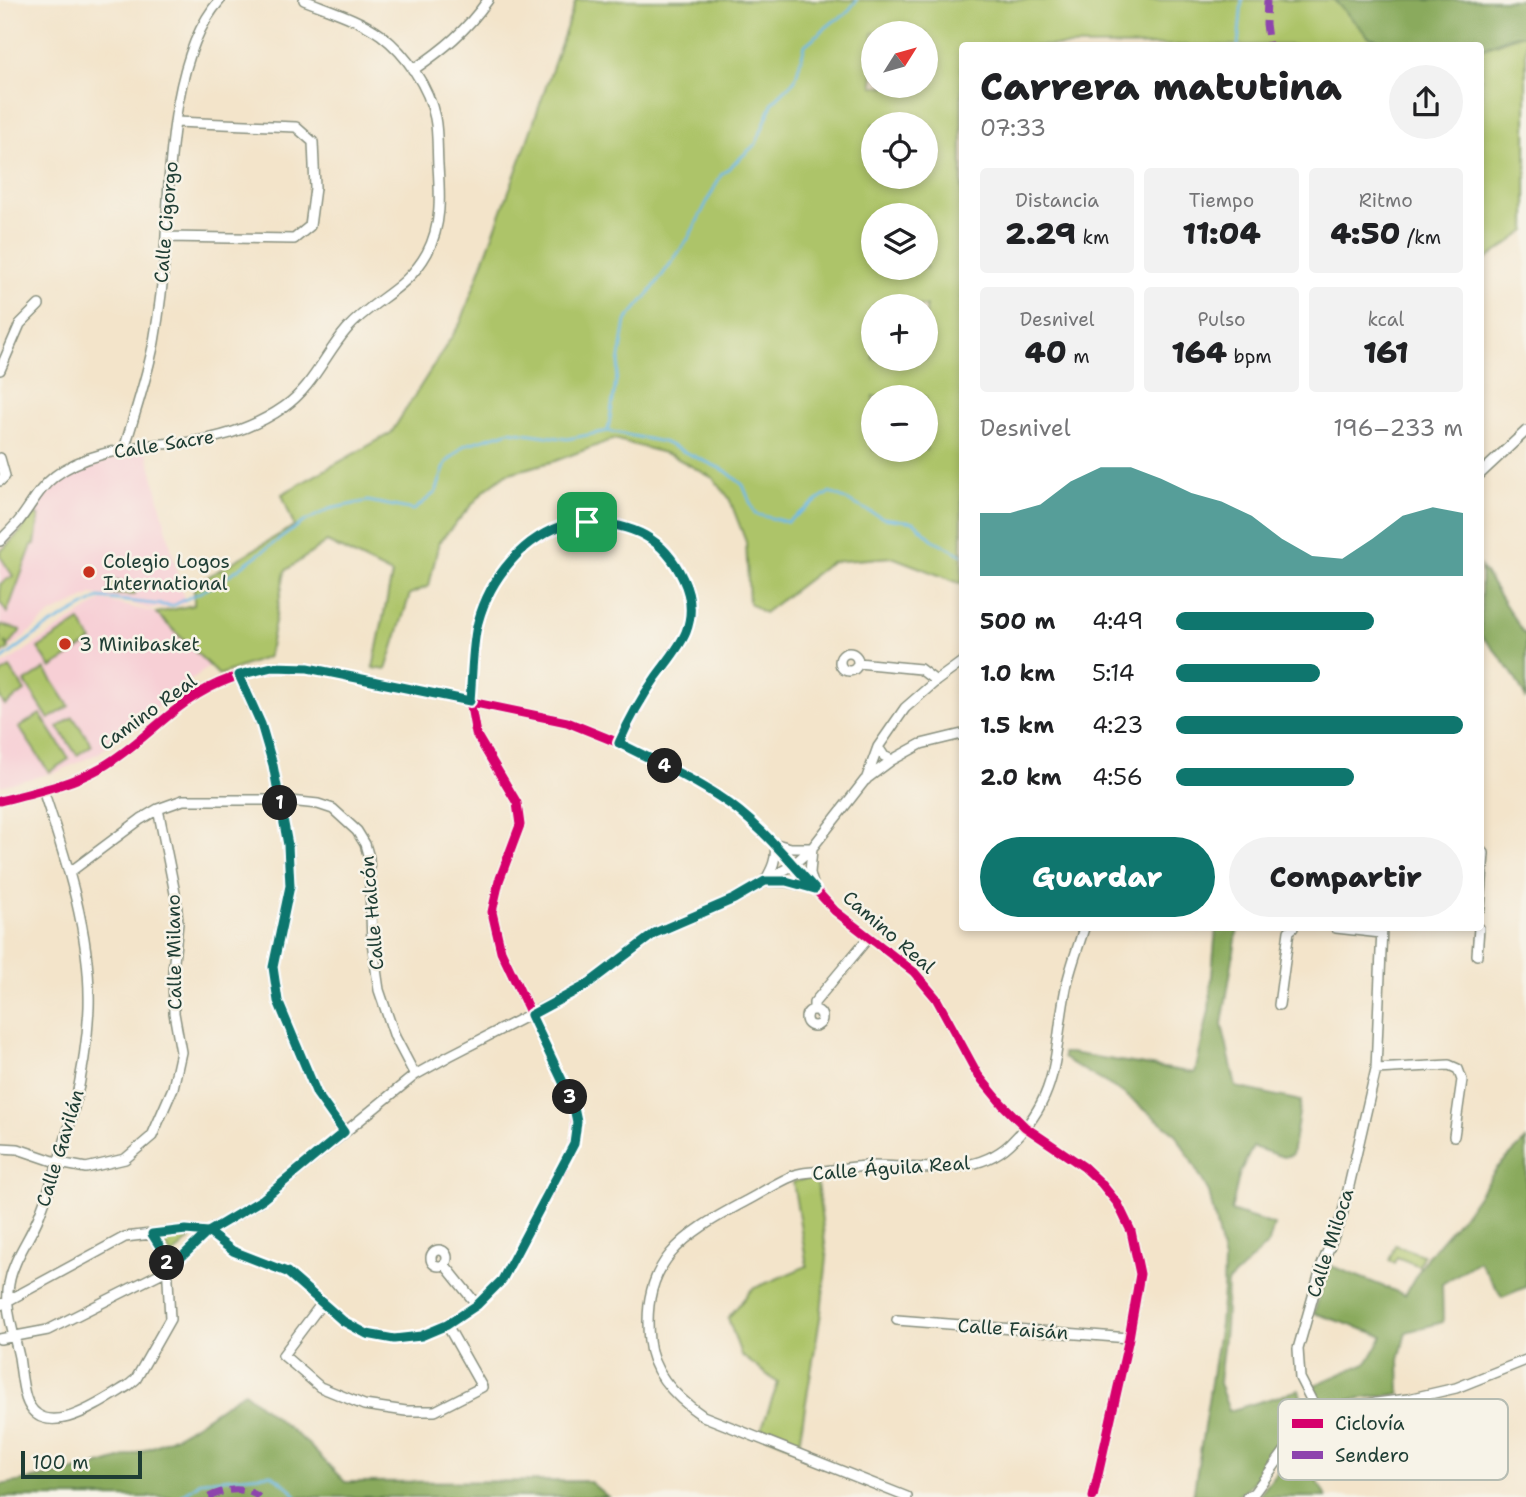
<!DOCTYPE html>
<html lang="es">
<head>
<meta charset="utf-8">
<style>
	body { margin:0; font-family:"Shantell Sans",sans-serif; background:#f2f2f2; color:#202124; height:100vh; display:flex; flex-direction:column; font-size:26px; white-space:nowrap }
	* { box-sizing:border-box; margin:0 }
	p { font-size:23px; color:#757577 }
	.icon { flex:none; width:38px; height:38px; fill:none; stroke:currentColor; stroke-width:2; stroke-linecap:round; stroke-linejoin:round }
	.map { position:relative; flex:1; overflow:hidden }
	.panel { position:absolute; left:959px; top:42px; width:525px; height:889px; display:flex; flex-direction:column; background:#fff; border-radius:7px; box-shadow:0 4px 10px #0003 }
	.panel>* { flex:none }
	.needle { width:46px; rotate:53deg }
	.tools { position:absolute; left:861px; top:21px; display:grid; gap:14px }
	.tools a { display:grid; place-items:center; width:77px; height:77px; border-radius:50%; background:#fff; box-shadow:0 4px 10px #0003; font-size:35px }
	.scale { position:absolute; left:21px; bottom:18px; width:121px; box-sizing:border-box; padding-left:7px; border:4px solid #1f3d34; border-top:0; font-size:19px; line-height:24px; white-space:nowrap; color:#1f3d34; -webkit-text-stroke:5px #f7f3e8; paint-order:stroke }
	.pin { position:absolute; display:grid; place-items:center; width:60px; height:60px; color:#fff; margin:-30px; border-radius:14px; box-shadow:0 4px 10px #0006 }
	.km { position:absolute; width:35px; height:35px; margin:-18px; border-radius:50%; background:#222; color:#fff; font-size:19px; line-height:35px; text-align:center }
	.round { display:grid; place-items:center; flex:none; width:74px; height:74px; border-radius:37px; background:#f2f2f2 }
	.headline { display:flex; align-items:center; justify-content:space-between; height:119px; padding:0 21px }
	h1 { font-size:38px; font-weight:800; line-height:52px }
	.figures { display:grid; grid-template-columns:repeat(3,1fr); gap:10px; height:119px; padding:7px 21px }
	.figures div { display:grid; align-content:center; border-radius:7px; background:#f2f2f2; text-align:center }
	.figures b { font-size:30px; font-weight:800 }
	.figures small { font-size:19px; font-weight:400 }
	.figures p { font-size:19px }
	.chart { height:196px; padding:14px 21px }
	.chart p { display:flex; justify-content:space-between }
	.chart svg { width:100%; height:126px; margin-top:7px; fill:#0f766e; opacity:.7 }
	.button { display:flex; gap:14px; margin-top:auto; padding:14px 21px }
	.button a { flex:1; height:80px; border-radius:42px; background:#0f766e; color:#fff; font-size:28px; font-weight:800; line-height:80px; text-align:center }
	.button a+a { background:#f2f2f2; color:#202124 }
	ul { padding:0 21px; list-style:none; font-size:23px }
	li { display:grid; grid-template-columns:112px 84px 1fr; align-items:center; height:52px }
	li i { height:18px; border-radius:9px; background:#0f766e }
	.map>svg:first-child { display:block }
</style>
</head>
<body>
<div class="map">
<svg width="1526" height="1497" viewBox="0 0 1526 1497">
	<rect width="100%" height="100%" fill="#f7f3e8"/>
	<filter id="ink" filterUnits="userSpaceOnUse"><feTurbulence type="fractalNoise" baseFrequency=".0143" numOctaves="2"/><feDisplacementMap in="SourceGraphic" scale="14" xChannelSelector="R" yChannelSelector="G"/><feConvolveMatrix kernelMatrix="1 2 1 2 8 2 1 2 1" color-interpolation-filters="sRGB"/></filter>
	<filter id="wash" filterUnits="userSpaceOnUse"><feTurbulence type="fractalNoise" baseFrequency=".00686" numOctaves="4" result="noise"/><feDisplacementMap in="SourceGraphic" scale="28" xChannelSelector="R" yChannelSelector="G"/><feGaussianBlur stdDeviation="1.57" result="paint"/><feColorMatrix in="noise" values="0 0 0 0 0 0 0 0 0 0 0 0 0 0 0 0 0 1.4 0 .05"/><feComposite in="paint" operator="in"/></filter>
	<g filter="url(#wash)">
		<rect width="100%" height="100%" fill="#f3e4ca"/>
		<path fill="#f7cfd5" d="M147,451L185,603L168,608L147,609L119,599L92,595L51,614L0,657V550L20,528L39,498L63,479L97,463Z
			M102,600L157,613L209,666L99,753L57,772L0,786V667Z"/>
		<path fill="#adc469" stroke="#66804e" stroke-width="2" fill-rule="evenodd" d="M576,0H1334L1369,36L1400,45L962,46V584L892,557L831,562L764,613L749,603L746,542L729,498L713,478L671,455L614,439L555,461L506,474L485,490L439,542L429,586L410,594L386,670L373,668L392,574L327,542L285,571L268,657L219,675L156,613L194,605V585L294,526L282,494L391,433L461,322L524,150ZM873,33H926V86H873ZM873,124H926V177H873ZM873,215H926V268H873ZM873,306H926V359H873ZM873,397H926V450H873Z
			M1523,34L1526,35V231L1481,263V49Z
			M32,511L39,517L35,544L32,545L7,613L0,602V584L13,576L0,556V552L22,530Z
			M110,581L136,583L135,595L109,594Z
			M80,621L92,641L51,668L38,648Z
			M2,625L21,630L9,645L5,642L9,648L0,655V640L2,638L0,639V626Z
			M10,668L25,691L5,705L0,698V674Z
			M45,669L69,706L49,719L25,682Z
			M40,714L69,759L49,772L19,727Z
			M73,717L92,745L77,755L58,727Z
			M816,1176L827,1258L821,1313L798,1449L760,1433L778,1383L741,1355L728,1318L752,1289L807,1266L793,1182Z
			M185,1236L190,1239L173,1255H171L163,1240L165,1238Z
			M1395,1245L1423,1255L1419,1266L1397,1257L1394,1263L1389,1261Z"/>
		<path fill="#8aaa5d" stroke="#547448" stroke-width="2" d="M1334,0H1526V35C1511,33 1494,44 1481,49L1480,46L1400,45L1369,37Z
			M1481,567L1524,634L1526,633V700C1516,676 1499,653 1481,636Z
			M1216,928H1238L1222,1024L1236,1087L1301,1101L1292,1155L1283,1157L1253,1147L1240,1172L1231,1211L1274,1225L1269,1243L1227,1283L1225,1328L1219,1383L1229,1411L1299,1390L1306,1414L1280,1443L1259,1476L1244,1491L1236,1497L1200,1495L1193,1497L1220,1324L1223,1290L1224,1261L1209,1192L1176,1134L1123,1093L1063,1058V1053H1070L1195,1073L1209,1010Z
			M1526,1140V1287L1502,1297L1479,1261L1442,1284L1443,1322L1406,1332L1399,1360L1400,1394L1354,1399L1321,1407L1310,1387L1368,1362L1383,1336L1314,1313L1329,1265L1405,1295L1427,1257L1470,1207L1497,1168Z
			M244,1392L308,1444L345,1482L589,1481L608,1497H240L234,1494L227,1497H0V1485C61,1474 121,1465 176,1436C199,1424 221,1406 244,1392Z
			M1298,1445L1326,1497H1258Z"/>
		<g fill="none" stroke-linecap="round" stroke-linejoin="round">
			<path stroke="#6fbbe8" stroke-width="2.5" d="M1238,46L1242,0
				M608,430L626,321L651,291L688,239L721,175L756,144L773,102L795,80L805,45L834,21L845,15L857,0
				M0,661L43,629L99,598L172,606L217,584L302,523L329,509L368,501L414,510L436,492L446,463L465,445L510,431L567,439L608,431L663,442L726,471L743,485L755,514L787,522L830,492L883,518L914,522L932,539L962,555
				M180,1497L202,1481L271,1474L291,1489L296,1497"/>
		</g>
	</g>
	<g filter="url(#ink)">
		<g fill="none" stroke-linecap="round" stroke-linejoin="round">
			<defs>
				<path id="minor" d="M413,70C444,49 466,31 488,0
					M166,237L294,239L310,226L315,188L313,142L296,127L176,122
					M0,370L20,324L39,305
					M124,450C134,415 147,378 154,342C160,308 164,271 166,236C170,166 172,54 220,0
					M0,458L5,476L0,481
					M1480,474L1526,431
					M0,541C6,534 13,528 18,522C31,506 38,489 55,476C83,454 124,449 160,444C170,443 181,444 191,442C224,437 257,426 284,407C313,387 325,354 347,329C373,299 406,291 427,253C442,225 440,196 438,165C437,150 438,133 435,118C429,87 406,54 381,35C359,19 329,10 304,0
					M840 662a9 9 0 1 1 18 0a9 9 0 1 1-18 0Z
					M858,663L920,669L936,681
					M239,675L261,724L273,765L288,845L290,886L273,967L278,1001L317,1094L344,1132
					M878,747L905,708L936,681L962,662
					M866,780L878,747L884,756L892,760
					M43,790C66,859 91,933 89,1007C86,1080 65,1148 39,1216C30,1239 13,1259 9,1284C4,1308 14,1333 19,1357C21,1370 22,1385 26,1398C42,1446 104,1400 129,1385L136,1379L170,1319L167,1260L152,1234
					M0,801C35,792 70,785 102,767C130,751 152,728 178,708C216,678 261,665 308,668L567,722L619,743L688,778L737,809L774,844L835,911L914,972L936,998L978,1075L1002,1104L1025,1127L1084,1167L1101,1183L1118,1204L1131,1231L1140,1274L1129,1338L1093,1497
					M776,844L791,848H812
					M775,845C777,859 772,869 765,881L786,882L813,888
					M812,848L810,873L813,884
					M1480,853H1484L1480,908
					M70,872L141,819L158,809L183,800H280L318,804L333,809L357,831L365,844L369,858L372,942L379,990L395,1037L415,1075
					M1336,928L1381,933
					M1477,955L1479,928
					M1279,1005L1289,931L1293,928
					M814,1010V1003L869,937
					M806 1018a8 8 0 1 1 16 0a8 8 0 1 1-16 0Z
					M1376,1069L1449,1065L1458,1069L1462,1080L1454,1136
					M0,1148L18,1149L59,1163L86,1168L125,1159L152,1136L173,1088L181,1052L174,1013L173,971L178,923L176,898L158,809
					M208,1232L233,1251L287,1272L343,1321L367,1334L394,1339L421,1336L447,1325L477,1305L502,1280L565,1163C575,1142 577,1126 573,1103L501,951L492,912L499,881L520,825L517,803L476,734L470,701L476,632L483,606L492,587L514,557L530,543L563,525L587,522L614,523L638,532L664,548L677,565L688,590L691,614L686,633L649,687L619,743
					M431 1258a8 8 0 1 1 16 0a8 8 0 1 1-16 0Z
					M444,1264L477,1305
					M322,1303L283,1355L320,1387L364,1405L406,1411H435L482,1387L447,1325
					M0,1305L125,1237L186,1230L208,1232
					M897,1320L1129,1338
					M0,1339L48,1330L169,1269L208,1232L263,1199L415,1075L449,1056L585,986L655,933L734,899L793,865L812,848L865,780L892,760L921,744L962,734
					M1319,1415L1300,1378L1298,1349L1322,1265L1342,1216L1376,1069L1382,928
					M907,1497L703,1416C678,1399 652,1374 649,1341C641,1261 682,1235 746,1201C762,1193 780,1180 798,1174C806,1172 816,1172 824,1171C838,1169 852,1167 866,1166C913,1165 973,1179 1010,1144C1062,1095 1053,1052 1066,988C1070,968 1078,948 1084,928
					M1247,1497L1254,1493L1290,1444L1319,1415L1351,1406L1408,1399L1456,1388L1526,1360"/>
			</defs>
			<use href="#minor" stroke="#89907f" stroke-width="12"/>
			<use href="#minor" stroke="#fff" stroke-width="9"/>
			<path stroke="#8e44ad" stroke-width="7" stroke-dasharray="14 7" stroke-linecap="butt" d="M1267,0L1266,24L1269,46
				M209,1497C224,1489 244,1486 259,1497"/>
			<defs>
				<path id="cycleway" d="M0,801C35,792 70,785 102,767C130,751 152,728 178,708C216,678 261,665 308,668L567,722L619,743L688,778L737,809L774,844L835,911L914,972L936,998L978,1075L1002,1104L1025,1127L1084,1167L1101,1183L1118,1204L1131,1231L1140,1274L1129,1338L1093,1497
					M208,1232L233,1251L287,1272L343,1321L367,1334L394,1339L421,1336L447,1325L477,1305L502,1280L565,1163C575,1142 577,1126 573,1103L501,951L492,912L499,881L520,825L517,803L476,734L470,701L476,632L483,606L492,587L514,557L530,543L563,525L587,522L614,523L638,532L664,548L677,565L688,590L691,614L686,633L649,687L619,743"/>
			</defs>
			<use href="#cycleway" stroke="#f7f3e8" stroke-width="13"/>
			<use href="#cycleway" stroke="#d6006c" stroke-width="9"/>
		</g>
	</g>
	<g fill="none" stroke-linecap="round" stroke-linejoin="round" filter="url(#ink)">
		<defs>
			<path id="route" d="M587,522C579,523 569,523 561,526C517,542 485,586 476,631C472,654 472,678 470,701L308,668L272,667L239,675L261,724L273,765L288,845L290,886L273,967L278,1001L317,1094L344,1132L263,1199L208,1232L186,1230L152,1234L164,1253L169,1269L208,1232L233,1251L287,1272L343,1321L367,1334L394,1339L421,1336L447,1325L477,1305L502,1280L574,1144L577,1122L573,1103L531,1015L585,986L655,933L734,899L765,881H786L815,889C785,856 756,820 718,796C687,775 652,760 619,743C629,720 642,697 656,677C666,663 680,647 686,632C693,614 691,596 683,579C664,537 632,524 587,522"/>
		</defs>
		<use href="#route" stroke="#fff" stroke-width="14"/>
		<use href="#route" stroke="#0f766e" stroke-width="9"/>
	</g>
	<g fill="#c8321e" stroke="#f7f3e8" stroke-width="2.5">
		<circle cx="89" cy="572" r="7"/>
		<circle cx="65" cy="644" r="7"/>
	</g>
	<g text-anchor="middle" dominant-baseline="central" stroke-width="5" stroke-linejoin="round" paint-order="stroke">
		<g font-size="19" fill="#1f3d34" stroke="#f7f3e8">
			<text transform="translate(166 222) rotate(-85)">Calle Cigorgo</text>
			<text transform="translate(164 444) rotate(-9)">Calle Sacre</text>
			<text transform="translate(148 712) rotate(-36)">Camino Real</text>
			<text transform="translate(372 913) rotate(-95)">Calle Halcón</text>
			<text transform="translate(889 932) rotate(41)">Camino Real</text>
			<text transform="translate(174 952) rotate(-91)">Calle Milano</text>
			<text transform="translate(60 1148) rotate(-73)">Calle Gavilán</text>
			<text transform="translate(891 1168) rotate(-4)">Calle Águila Real</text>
			<text transform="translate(1330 1243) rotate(-72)">Calle Miloca</text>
			<text transform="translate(1013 1329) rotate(4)">Calle Faisán</text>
		</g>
		<g font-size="19" fill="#1f3d34" stroke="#f7f3e8" text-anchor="start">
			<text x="103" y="561">Colegio Logos<tspan x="103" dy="22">International</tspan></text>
			<text x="79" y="644">3 Minibasket</text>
		</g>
	</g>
	<rect x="1278" y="1399" width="230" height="81" rx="10" fill="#f7f3e8" stroke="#b6bcb2" stroke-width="2"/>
	<rect x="1292" y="1419" width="31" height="9" fill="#d6006c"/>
	<rect x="1292" y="1451" width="31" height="8" fill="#8e44ad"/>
	<g font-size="19" fill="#1f3d34">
		<text x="1335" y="1430">Ciclovía</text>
		<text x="1335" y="1462">Sendero</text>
	</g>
</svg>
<div class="tools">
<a><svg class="needle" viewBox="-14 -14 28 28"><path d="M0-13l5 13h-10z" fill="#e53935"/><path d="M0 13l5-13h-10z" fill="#757577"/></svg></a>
<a><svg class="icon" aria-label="locate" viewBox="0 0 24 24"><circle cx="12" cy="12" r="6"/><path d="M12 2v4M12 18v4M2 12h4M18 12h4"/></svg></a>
<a><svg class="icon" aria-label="layers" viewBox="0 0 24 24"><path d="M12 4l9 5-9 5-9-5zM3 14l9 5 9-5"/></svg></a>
<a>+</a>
<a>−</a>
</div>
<div class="scale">100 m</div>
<div class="pin" style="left:587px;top:522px;background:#1e9e55"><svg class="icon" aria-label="arrive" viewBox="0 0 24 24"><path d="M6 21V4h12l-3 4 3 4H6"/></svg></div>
<b class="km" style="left:280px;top:803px">1</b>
<b class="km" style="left:167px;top:1263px">2</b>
<b class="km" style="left:570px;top:1097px">3</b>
<b class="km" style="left:665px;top:766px">4</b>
<section class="panel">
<div class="headline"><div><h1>Carrera matutina</h1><p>07:33</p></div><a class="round"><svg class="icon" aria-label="share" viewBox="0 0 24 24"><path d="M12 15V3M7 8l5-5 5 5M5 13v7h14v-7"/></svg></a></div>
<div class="figures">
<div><p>Distancia</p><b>2.29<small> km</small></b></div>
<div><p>Tiempo</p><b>11:04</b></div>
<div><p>Ritmo</p><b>4:50<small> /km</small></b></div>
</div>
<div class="figures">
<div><p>Desnivel</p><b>40<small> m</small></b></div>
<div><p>Pulso</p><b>164<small> bpm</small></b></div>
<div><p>kcal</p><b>161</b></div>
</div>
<div class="chart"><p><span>Desnivel</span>196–233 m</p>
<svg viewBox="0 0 160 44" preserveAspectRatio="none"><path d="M0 44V22L10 22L20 19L30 11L40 6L50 6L60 10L70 15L80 18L90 23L100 31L110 37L120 38L130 31L140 23L150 20L160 22V44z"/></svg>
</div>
<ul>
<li><b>500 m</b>4:49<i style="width:69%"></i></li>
<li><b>1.0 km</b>5:14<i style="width:50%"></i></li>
<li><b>1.5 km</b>4:23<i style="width:100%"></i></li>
<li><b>2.0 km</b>4:56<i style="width:62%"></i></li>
</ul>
<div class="button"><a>Guardar</a><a>Compartir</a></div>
</section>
</div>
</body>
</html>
